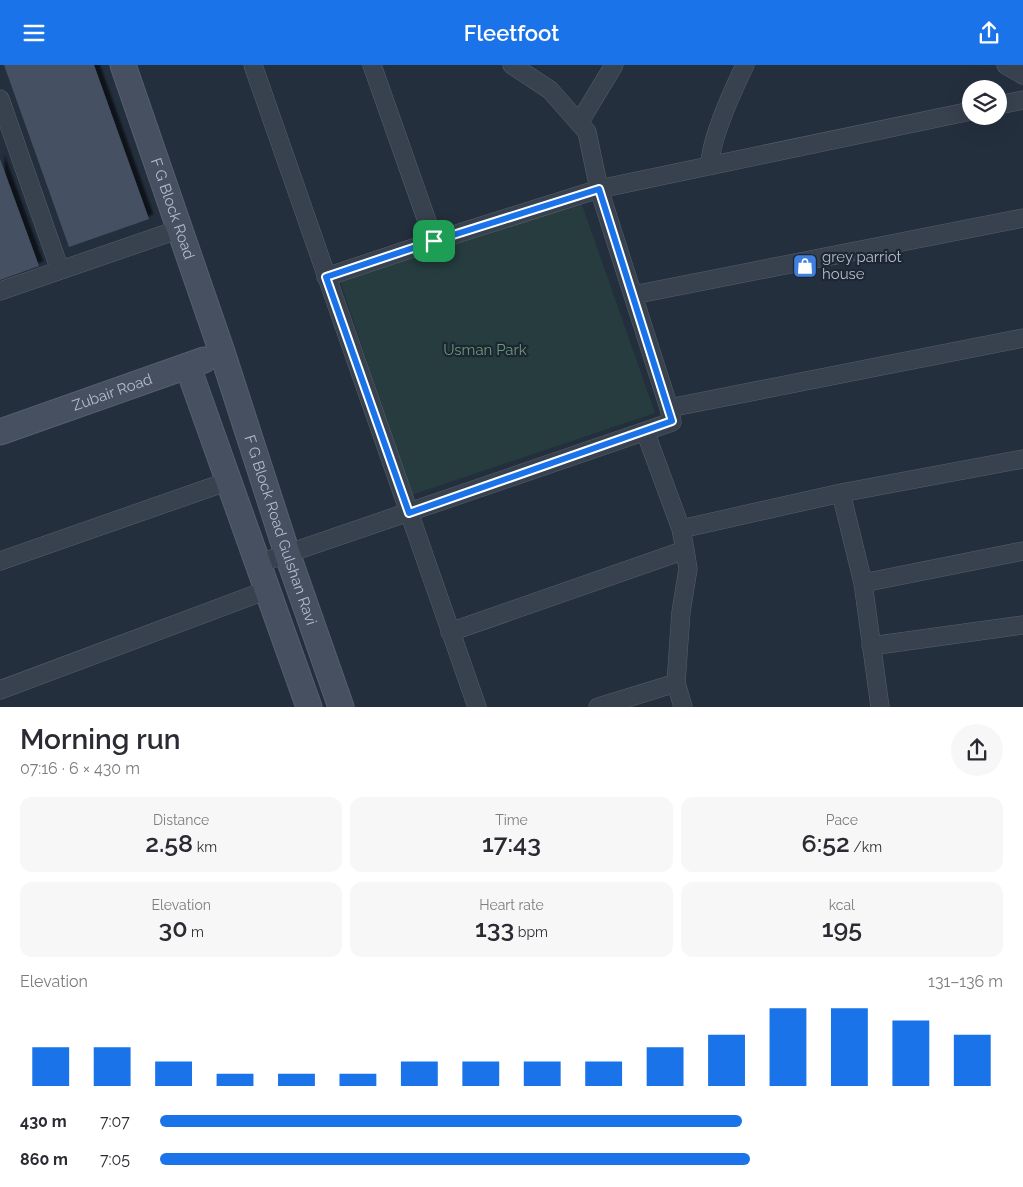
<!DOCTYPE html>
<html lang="en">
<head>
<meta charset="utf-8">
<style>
	body { margin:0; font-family:Raleway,sans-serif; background:#f7f7f7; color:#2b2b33; height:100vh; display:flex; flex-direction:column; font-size:19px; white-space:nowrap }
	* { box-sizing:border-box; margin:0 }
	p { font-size:16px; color:#7c7c81 }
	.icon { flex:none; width:28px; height:28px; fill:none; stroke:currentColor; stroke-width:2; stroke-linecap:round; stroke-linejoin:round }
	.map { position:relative; height:642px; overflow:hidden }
	.side { display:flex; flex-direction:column; background:#fff; flex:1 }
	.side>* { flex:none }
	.buttons { position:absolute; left:962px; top:15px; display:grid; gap:10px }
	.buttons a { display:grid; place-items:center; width:45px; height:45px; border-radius:50%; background:#fff; box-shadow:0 5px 20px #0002; font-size:25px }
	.pin { position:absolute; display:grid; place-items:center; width:42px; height:42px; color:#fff; margin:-21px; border-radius:10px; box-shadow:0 2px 8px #0006 }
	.round { display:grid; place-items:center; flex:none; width:52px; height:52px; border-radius:26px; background:#f7f7f7 }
	.summary { display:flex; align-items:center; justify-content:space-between; height:85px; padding:0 20px }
	h1 { font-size:28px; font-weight:600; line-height:38px }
	.metrics { display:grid; grid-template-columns:repeat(3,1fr); gap:8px; height:85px; padding:5px 20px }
	.metrics div { display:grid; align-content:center; border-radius:12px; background:#f7f7f7; text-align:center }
	.metrics b { font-size:25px; font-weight:600 }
	.metrics small { font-size:14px; font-weight:400 }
	.metrics p { font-size:14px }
	.chart { height:140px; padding:10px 20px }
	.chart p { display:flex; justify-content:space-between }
	.chart svg { width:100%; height:90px; margin-top:5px; stroke:#1a73e8; stroke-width:6 }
	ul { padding:0 20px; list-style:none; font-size:16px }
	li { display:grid; grid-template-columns:80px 60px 1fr; align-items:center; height:38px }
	li i { height:12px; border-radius:6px; background:#1a73e8 }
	header { display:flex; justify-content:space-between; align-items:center; height:65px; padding:0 20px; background:#1a73e8; color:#fff; font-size:22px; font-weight:600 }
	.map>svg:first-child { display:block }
</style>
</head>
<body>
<header><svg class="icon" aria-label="menu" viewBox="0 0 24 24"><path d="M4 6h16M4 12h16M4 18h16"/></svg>Fleetfoot<svg class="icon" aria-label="share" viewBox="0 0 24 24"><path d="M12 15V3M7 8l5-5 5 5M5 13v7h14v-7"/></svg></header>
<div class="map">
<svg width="1023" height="642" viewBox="0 0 1023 642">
	<defs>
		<filter id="shadow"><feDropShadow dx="4.5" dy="-4.5" stdDeviation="1" flood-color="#0009"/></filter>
	</defs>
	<rect width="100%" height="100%" fill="#242f3e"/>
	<path fill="#263c3f" d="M581,137L655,348L411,430L339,212Z"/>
	<path fill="#455162" filter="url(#shadow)" d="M4,0H94L149,154L69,182Z
		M0,94L39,201L0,215Z"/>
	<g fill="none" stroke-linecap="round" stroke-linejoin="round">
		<defs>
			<path id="street" d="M253,0L477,642
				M372,0L434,176
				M1006,0L1023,10
				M0,34L60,205
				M999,40L1023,35
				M579,58L614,0
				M710,100C710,74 733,25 745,0
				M326,212L434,176L599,124L971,46
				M0,226L180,164
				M633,230L1023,153
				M669,343L1023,273
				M645,366L681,464L685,485L688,504L681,547L676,618L683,642
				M841,428L863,518L880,642
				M681,464L841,428L1023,394
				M0,496L229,416
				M257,499L672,357L669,343L599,124L587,67L550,25L512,0
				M863,518L1023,486
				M450,567L685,485
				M871,581L1023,560
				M0,625L267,525
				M598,642L676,618"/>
			<g id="secondary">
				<path id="s1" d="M123,0L222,287L287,488L341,642"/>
				<path d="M188,302L309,642"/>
				<path id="s2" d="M0,367L204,295"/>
			</g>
		</defs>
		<use href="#street" stroke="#565f6c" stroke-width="19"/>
		<use href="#secondary" stroke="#565f6c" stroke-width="27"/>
		<use href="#street" stroke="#38414e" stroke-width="18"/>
		<use href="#secondary" stroke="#465061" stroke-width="25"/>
	</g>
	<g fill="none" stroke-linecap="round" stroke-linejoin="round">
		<defs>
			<path id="route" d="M599,124L672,356L409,448L326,212L434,176Z"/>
		</defs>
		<use href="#route" stroke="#fff" stroke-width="10"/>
		<use href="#route" stroke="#1a73e8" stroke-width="6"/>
	</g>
	<defs>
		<symbol id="shop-square" viewBox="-11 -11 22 22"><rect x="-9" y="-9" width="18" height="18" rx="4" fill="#3f7fe0" stroke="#1d2633"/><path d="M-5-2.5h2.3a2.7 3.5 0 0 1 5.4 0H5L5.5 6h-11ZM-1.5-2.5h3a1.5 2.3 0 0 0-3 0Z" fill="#fff"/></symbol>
	</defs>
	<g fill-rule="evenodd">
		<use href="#shop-square" x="791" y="187" width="28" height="28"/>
	</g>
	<g text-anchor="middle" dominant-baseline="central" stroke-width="4.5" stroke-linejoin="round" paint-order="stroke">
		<g font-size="15" fill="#b4bcc9" stroke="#1d2633">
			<text stroke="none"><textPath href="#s1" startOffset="152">F G Block Road</textPath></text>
			<text stroke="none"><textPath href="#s2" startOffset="119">Zubair Road</textPath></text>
			<text stroke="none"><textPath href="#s1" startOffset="491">F G Block Road Gulshan Ravi</textPath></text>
		</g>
		<g font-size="15" fill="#b4bcc9" stroke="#1d2633" text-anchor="start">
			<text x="822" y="192">grey parriot<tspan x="822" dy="17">house</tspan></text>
		</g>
		<g font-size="15" fill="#6b9a76" stroke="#1d2633">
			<text x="485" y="285">Usman Park</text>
		</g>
	</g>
</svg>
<div class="buttons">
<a><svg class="icon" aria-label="layers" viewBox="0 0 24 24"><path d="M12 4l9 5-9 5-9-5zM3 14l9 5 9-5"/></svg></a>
</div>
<div class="pin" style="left:434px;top:176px;background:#1e9e55"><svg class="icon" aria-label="arrive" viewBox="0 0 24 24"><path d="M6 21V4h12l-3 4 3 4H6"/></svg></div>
</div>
<section class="side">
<div class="summary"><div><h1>Morning run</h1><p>07:16 · 6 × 430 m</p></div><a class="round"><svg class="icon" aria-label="share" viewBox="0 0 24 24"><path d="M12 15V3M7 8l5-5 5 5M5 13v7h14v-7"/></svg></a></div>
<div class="metrics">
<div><p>Distance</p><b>2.58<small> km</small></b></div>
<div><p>Time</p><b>17:43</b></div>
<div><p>Pace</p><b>6:52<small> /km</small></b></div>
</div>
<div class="metrics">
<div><p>Elevation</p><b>30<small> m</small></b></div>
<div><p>Heart rate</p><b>133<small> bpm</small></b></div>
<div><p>kcal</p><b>195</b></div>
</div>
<div class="chart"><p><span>Elevation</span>131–136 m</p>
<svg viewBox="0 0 160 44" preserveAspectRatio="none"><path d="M5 44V25M15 44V25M25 44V32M35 44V38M45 44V38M55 44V38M65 44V32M75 44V32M85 44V32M95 44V32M105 44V25M115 44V19M125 44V6M135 44V6M145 44V12M155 44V19"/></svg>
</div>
<ul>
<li><b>430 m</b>7:07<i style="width:69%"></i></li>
<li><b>860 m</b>7:05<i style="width:70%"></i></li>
</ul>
</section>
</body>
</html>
